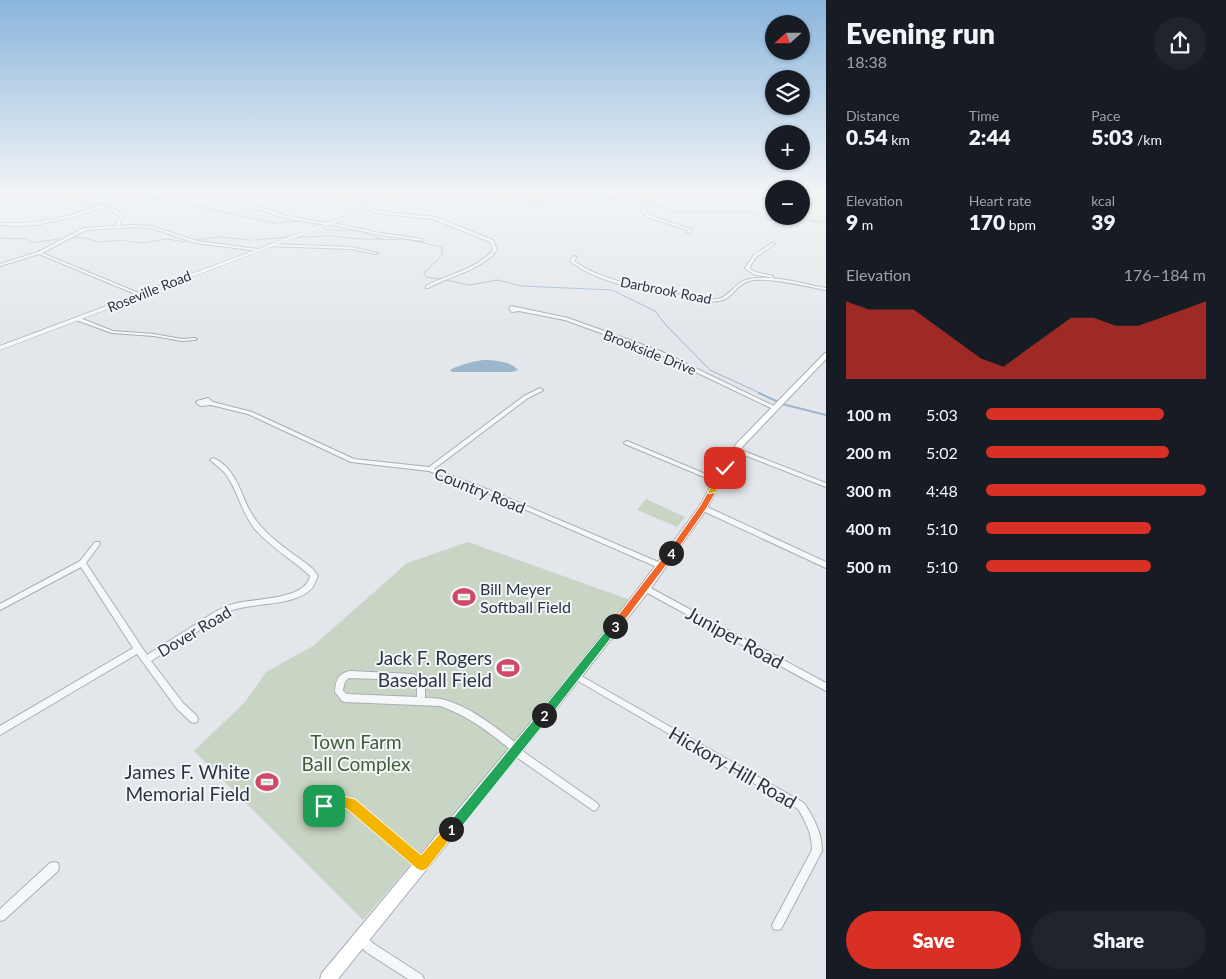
<!DOCTYPE html>
<html lang="en">
<head>
<meta charset="utf-8">
<style>
	body { margin:0; font-family:Lato,sans-serif; background:#20242c; color:#f1f3f6; height:100vh; display:flex; flex-direction:column; font-size:19px; white-space:nowrap }
	* { box-sizing:border-box; margin:0 }
	p { font-size:16px; color:#9ea1a6 }
	.icon { flex:none; width:28px; height:28px; fill:none; stroke:currentColor; stroke-width:2; stroke-linecap:round; stroke-linejoin:round }
	.map { position:relative; flex:1; overflow:hidden }
	.side { display:flex; flex-direction:column; background:#171b24; width:400px }
	.side>* { flex:none }
	.needle { width:32px; rotate:249deg }
	.fabs { position:absolute; left:765px; top:15px; display:grid; gap:10px }
	.fabs a { display:grid; place-items:center; width:45px; height:45px; border-radius:50%; background:#171b24; box-shadow:0 1px 4px #0004; font-size:25px }
	.pin { position:absolute; display:grid; place-items:center; width:42px; height:42px; color:#fff; margin:-21px; border-radius:10px; box-shadow:0 2px 8px #0006 }
	.km { position:absolute; width:25px; height:25px; margin:-12px; border-radius:50%; background:#222; color:#fff; font-size:14px; line-height:25px; text-align:center }
	.round { display:grid; place-items:center; flex:none; width:52px; height:52px; border-radius:26px; background:#20242c }
	.overview { display:flex; align-items:center; justify-content:space-between; height:85px; padding:0 20px }
	h1 { font-size:28px; font-weight:800; line-height:38px }
	.stats { display:grid; grid-template-columns:repeat(3,1fr); gap:8px; height:85px; padding:5px 20px }
	.stats div { display:grid; align-content:center }
	.stats b { font-size:21px; font-weight:800 }
	.stats small { font-size:14px; font-weight:400 }
	.stats p { font-size:14px }
	.chart { height:140px; padding:10px 20px }
	.chart p { display:flex; justify-content:space-between }
	.chart svg { width:100%; height:90px; margin-top:5px; fill:#d93025; opacity:.7 }
	.primary-button { display:flex; gap:10px; margin-top:auto; padding:10px 20px }
	.primary-button a { flex:1; height:58px; border-radius:30px; background:#d93025; color:#fff; font-size:20px; font-weight:800; line-height:58px; text-align:center }
	.primary-button a+a { background:#20242c; color:#f1f3f6 }
	ul { padding:0 20px; list-style:none; font-size:16px }
	li { display:grid; grid-template-columns:80px 60px 1fr; align-items:center; height:38px }
	li i { height:12px; border-radius:6px; background:#d93025 }
	main { display:flex; flex:1; min-height:0 }
	.map>svg:first-child { display:block }
</style>
</head>
<body>
<main>
<div class="map">
<svg width="826" height="979" viewBox="0 0 826 979">
	<rect width="100%" height="100%" fill="#e3e7eb"/>
	<path fill="#c9d5c4" d="M646,499L685,517L677,527L637,510Z
		M468,542L630,600L566,683L363,920L194,751L245,702L266,672L313,646L407,563Z"/>
	<path fill="#9eb6cb" d="M485,360C496,360 512,362 518,370L512,372H452L450,370C456,366 477,360 485,360Z"/>
	<g fill="none" stroke-linecap="round" stroke-linejoin="round">
		<path stroke="#9eb6cb" stroke-width="1" d="M84,193L108,198L129,193L139,197L183,203L274,223L302,221L318,225
			M593,193L611,199L643,203
			M579,194L581,193
			M565,202L604,199
			M648,204L679,212H748L765,219L793,224L805,220L826,222
			M323,227L327,230L360,231L384,240L405,239L442,247V255L424,273L426,277L441,279
			M295,237C308,238 322,235 334,236C350,238 365,240 381,239
			M0,238L29,239L31,243L58,239
			M68,238H85L100,242L121,240L141,243L167,239L186,242
			M194,240L220,237L250,240
			M255,240L288,237
			M446,280L469,285L498,280L521,286L612,290L655,311L665,324L710,370L762,394"/>
		<path stroke="#9eb6cb" stroke-width="2" d="M759,393L778,402
			M782,404L826,415"/>
		<defs>
			<path id="minor" d="M45,193H49L100,206L139,193H143L104,207L117,210L123,216L119,226L135,225L151,226L197,241L258,249L260,250L258,251L196,243L151,228L135,227L86,230L42,253L141,294L142,295L140,296L39,254L0,266V264L38,252L84,228L115,226L120,217L115,212L101,208L73,217L36,225L18,226L0,225V223C35,225 64,218 97,207Z
				M327,193H332L378,206L375,207Z
				M549,193H554L535,200L532,199Z
				M574,193H579L555,202L530,206L528,205L553,200Z
				M663,193H667L644,206L646,212L649,215L691,229L692,230L689,233L686,232L688,230L647,217L642,212L641,205Z
				M763,193H774V195Z
				M217,194L287,216L327,223L329,222L380,233L422,239L424,240L422,241L380,235L329,224L327,225L285,218L216,196Z
				M801,195L826,197V199L801,197Z
				M774,205V208L770,210H768V208Z
				M370,208L384,212L435,217L493,240L497,250C480,271 452,275 428,288H426V286C448,274 476,270 493,250L490,242L433,219L384,214L369,210V208Z
				M772,243L775,244L756,257L749,268L755,272L773,276V278L753,274L746,269L745,268L754,255Z
				M269,244L351,247L378,253L376,254L351,249L268,246V244Z
				M574,256L577,257L574,261C600,280 647,289 680,295C692,297 706,300 718,299C729,297 735,283 746,280C767,273 804,284 826,288V290C808,287 762,275 746,282C735,287 731,300 718,301C704,303 689,299 676,297C643,291 597,282 571,262L570,261Z
				M511,306L568,318L660,351L778,408L775,410L773,409L656,353L565,320L519,311L512,312L509,309Z
				M76,318H80L113,331L154,334L182,339L195,338L197,339L195,340L182,341L154,336L112,333L76,320Z
				M540,388L543,390L542,391L528,398L434,469L489,490L663,564L665,566L663,568H659L485,492L429,471L351,462L248,414L211,405L201,406L199,405L196,402L197,401L208,398L213,402L252,412L354,459L429,467L524,396Z
				M627,441L720,480L721,481L720,482H716L625,444L624,443L625,442Z
				M736,448L826,483V487L734,451L733,450L734,449Z
				M213,458C235,467 240,492 250,511C264,537 291,551 313,569L318,576C316,579 315,584 313,587C297,607 252,602 229,611C217,616 208,625 197,632C182,642 166,651 151,661L183,703L197,716L198,719L197,722L194,723L191,722L177,709L137,654L0,735V726L133,648L81,567L0,610V604L80,561L95,542H99L100,544L86,563L147,655C161,646 176,637 190,628C206,618 219,607 237,603C255,599 296,599 307,583C308,582 310,578 310,576L307,573C290,558 269,546 254,528C241,511 237,489 225,473C220,468 215,464 210,460Z
				M701,506H705L826,562V568L701,510L700,508Z
				M645,585L826,683V691L642,590L641,588L642,586Z
				M349,671L412,674L415,675L424,680L425,682V698C430,698 436,698 441,699C471,706 496,728 520,746L521,750L597,803L599,806L597,809L594,811L591,809L512,754L511,750C489,732 467,715 440,706L345,702L342,701L335,692C336,680 337,675 349,671ZM349,678L411,680L417,684V697L347,694L343,691C344,685 344,681 349,678Z
				M576,673L804,803C814,818 822,833 822,851L781,929L777,930L773,929L772,925L812,850C812,834 806,822 798,809L573,678L572,676L573,674Z
				M335,795L354,801L425,860L426,864L425,868L421,869L417,868L348,808L336,805L324,811L321,809L319,806L321,803Z
				M54,862L58,863L59,867L58,871L4,920L0,921V909L50,863Z
				M361,933L365,935L374,944L422,975L424,979H408L366,952L357,943L355,939L357,935Z"/>
			<path id="tertiary" d="M407,193H412L0,350V346Z"/>
			<path id="secondary" d="M826,353V359L743,446L729,468L706,510L649,591L580,679L338,979H320L322,973L572,673L641,585L699,507L721,468L737,443L824,354Z"/>
		</defs>
		<use href="#minor" stroke="#a8aeb5" stroke-width="2"/>
		<use href="#tertiary" stroke="#a8aeb5" stroke-width="1"/>
		<use href="#secondary" stroke="#a8aeb5" stroke-width="2"/>
		<use href="#minor" fill="#f6f7f9" fill-rule="evenodd"/>
		<use href="#tertiary" fill="#f6f7f9" fill-rule="evenodd"/>
		<use href="#secondary" fill="#fff" fill-rule="evenodd"/>
	</g>
	<linearGradient id="sky" x2="0" y2="1"><stop stop-color="#8ab5dc"/><stop offset="0.58" stop-color="#f2f4f6"/><stop offset="1" stop-color="#f2f4f6" stop-opacity="0"/></linearGradient>
	<rect width="826" height="330" fill="url(#sky)"/>
	<path fill="#f5b400" stroke="#fff" d="M335,794L355,799L421,855L447,825L451,823L456,825L458,829L427,869L422,871L417,869L347,809L336,806L324,813L319,811L317,806L319,802Z"/>
	<path fill="#22a559" stroke="#fff" d="M544,710L548,712L550,715L548,719L456,834L451,836L447,834L445,829L447,825L540,712Z"/>
	<path fill="#22a559" stroke="#fff" d="M615,622L620,626L619,628L548,719H540L538,715L540,712L612,623Z"/>
	<path fill="#f0652b" stroke="#fff" d="M671,550L674,551V555L619,628H612V623L668,551Z"/>
	<path fill="#f0652b" stroke="#fff" d="M712,489L716,492L706,509L674,555H668V551L700,506L709,490Z"/>
	<path fill="#f5b400" stroke="#fff" d="M725,465L729,468L716,492L709,494L708,492L721,468Z"/>
	<defs>
		<symbol id="stadium-bare" viewBox="-9 -9 18 18"><path d="M0-5a6.5 5 0 1 0 0 10a6.5 5 0 1 0 0-10ZM-3.5-1.8h7v3.6h-7Z" fill="#d04865" stroke="#f3f5f8" stroke-width="2.5" paint-order="stroke"/></symbol>
	</defs>
	<g fill-rule="evenodd">
		<use href="#stadium-bare" x="448" y="581" width="32" height="32"/>
		<use href="#stadium-bare" x="492" y="652" width="32" height="32"/>
		<use href="#stadium-bare" x="251" y="766" width="32" height="32"/>
	</g>
	<g text-anchor="middle" dominant-baseline="central" stroke-width="4" stroke-linejoin="round" paint-order="stroke">
		<g font-size="14" fill="#2a3543" stroke="#f3f5f8">
			<text transform="translate(666 290) rotate(11)">Darbrook Road</text>
			<text transform="translate(149 291) rotate(-22)">Roseville Road</text>
			<text transform="translate(650 352) rotate(22)">Brookside Drive</text>
		</g>
		<g font-size="16" fill="#2a3543" stroke="#f3f5f8">
			<text transform="translate(480 490) rotate(22)">Country Road</text>
			<text transform="translate(194 631) rotate(-31)">Dover Road</text>
		</g>
		<g font-size="16" fill="#2a3543" stroke="#f3f5f8" text-anchor="start">
			<text x="480" y="588">Bill Meyer<tspan x="480" dy="18">Softball Field</tspan></text>
		</g>
		<g font-size="19" fill="#2a3543" stroke="#f3f5f8">
			<text transform="translate(735 637) rotate(29)">Juniper Road</text>
			<text transform="translate(733 767) rotate(30)">Hickory Hill Road</text>
		</g>
		<g font-size="19" fill="#2a3543" stroke="#f3f5f8" text-anchor="end">
			<text x="492" y="657">Jack F. Rogers<tspan x="492" dy="22">Baseball Field</tspan></text>
			<text x="250" y="771">James F. White<tspan x="250" dy="22">Memorial Field</tspan></text>
		</g>
		<g font-size="19" fill="#415f37" stroke="#f3f5f8">
			<text x="356" y="741">Town Farm<tspan x="356" dy="22">Ball Complex</tspan></text>
		</g>
	</g>
</svg>
<div class="fabs">
<a><svg class="needle" viewBox="-14 -14 28 28"><path d="M0-13l5 13h-10z" fill="#e53935"/><path d="M0 13l5-13h-10z" fill="#9ea1a6"/></svg></a>
<a><svg class="icon" aria-label="layers" viewBox="0 0 24 24"><path d="M12 4l9 5-9 5-9-5zM3 14l9 5 9-5"/></svg></a>
<a>+</a>
<a>−</a>
</div>
<div class="pin" style="left:324px;top:806px;background:#1e9e55"><svg class="icon" aria-label="arrive" viewBox="0 0 24 24"><path d="M6 21V4h12l-3 4 3 4H6"/></svg></div>
<div class="pin" style="left:725px;top:468px;background:#d93025"><svg class="icon" aria-label="check" viewBox="0 0 24 24"><path d="M5 12l5 5 9-10"/></svg></div>
<b class="km" style="left:451px;top:829px">1</b>
<b class="km" style="left:544px;top:715px">2</b>
<b class="km" style="left:615px;top:626px">3</b>
<b class="km" style="left:671px;top:553px">4</b>
</div>
<section class="side">
<div class="overview"><div><h1>Evening run</h1><p>18:38</p></div><a class="round"><svg class="icon" aria-label="share" viewBox="0 0 24 24"><path d="M12 15V3M7 8l5-5 5 5M5 13v7h14v-7"/></svg></a></div>
<div class="stats">
<div><p>Distance</p><b>0.54<small> km</small></b></div>
<div><p>Time</p><b>2:44</b></div>
<div><p>Pace</p><b>5:03<small> /km</small></b></div>
</div>
<div class="stats">
<div><p>Elevation</p><b>9<small> m</small></b></div>
<div><p>Heart rate</p><b>170<small> bpm</small></b></div>
<div><p>kcal</p><b>39</b></div>
</div>
<div class="chart"><p><span>Elevation</span>176–184 m</p>
<svg viewBox="0 0 160 44" preserveAspectRatio="none"><path d="M0 44V6L10 10L20 10L30 10L40 18L50 26L60 34L70 38L80 30L90 22L100 14L110 14L120 18L130 18L140 14L150 10L160 6V44z"/></svg>
</div>
<ul>
<li><b>100 m</b>5:03<i style="width:81%"></i></li>
<li><b>200 m</b>5:02<i style="width:83%"></i></li>
<li><b>300 m</b>4:48<i style="width:100%"></i></li>
<li><b>400 m</b>5:10<i style="width:75%"></i></li>
<li><b>500 m</b>5:10<i style="width:75%"></i></li>
</ul>
<div class="primary-button"><a>Save</a><a>Share</a></div>
</section>
</main>
</body>
</html>
